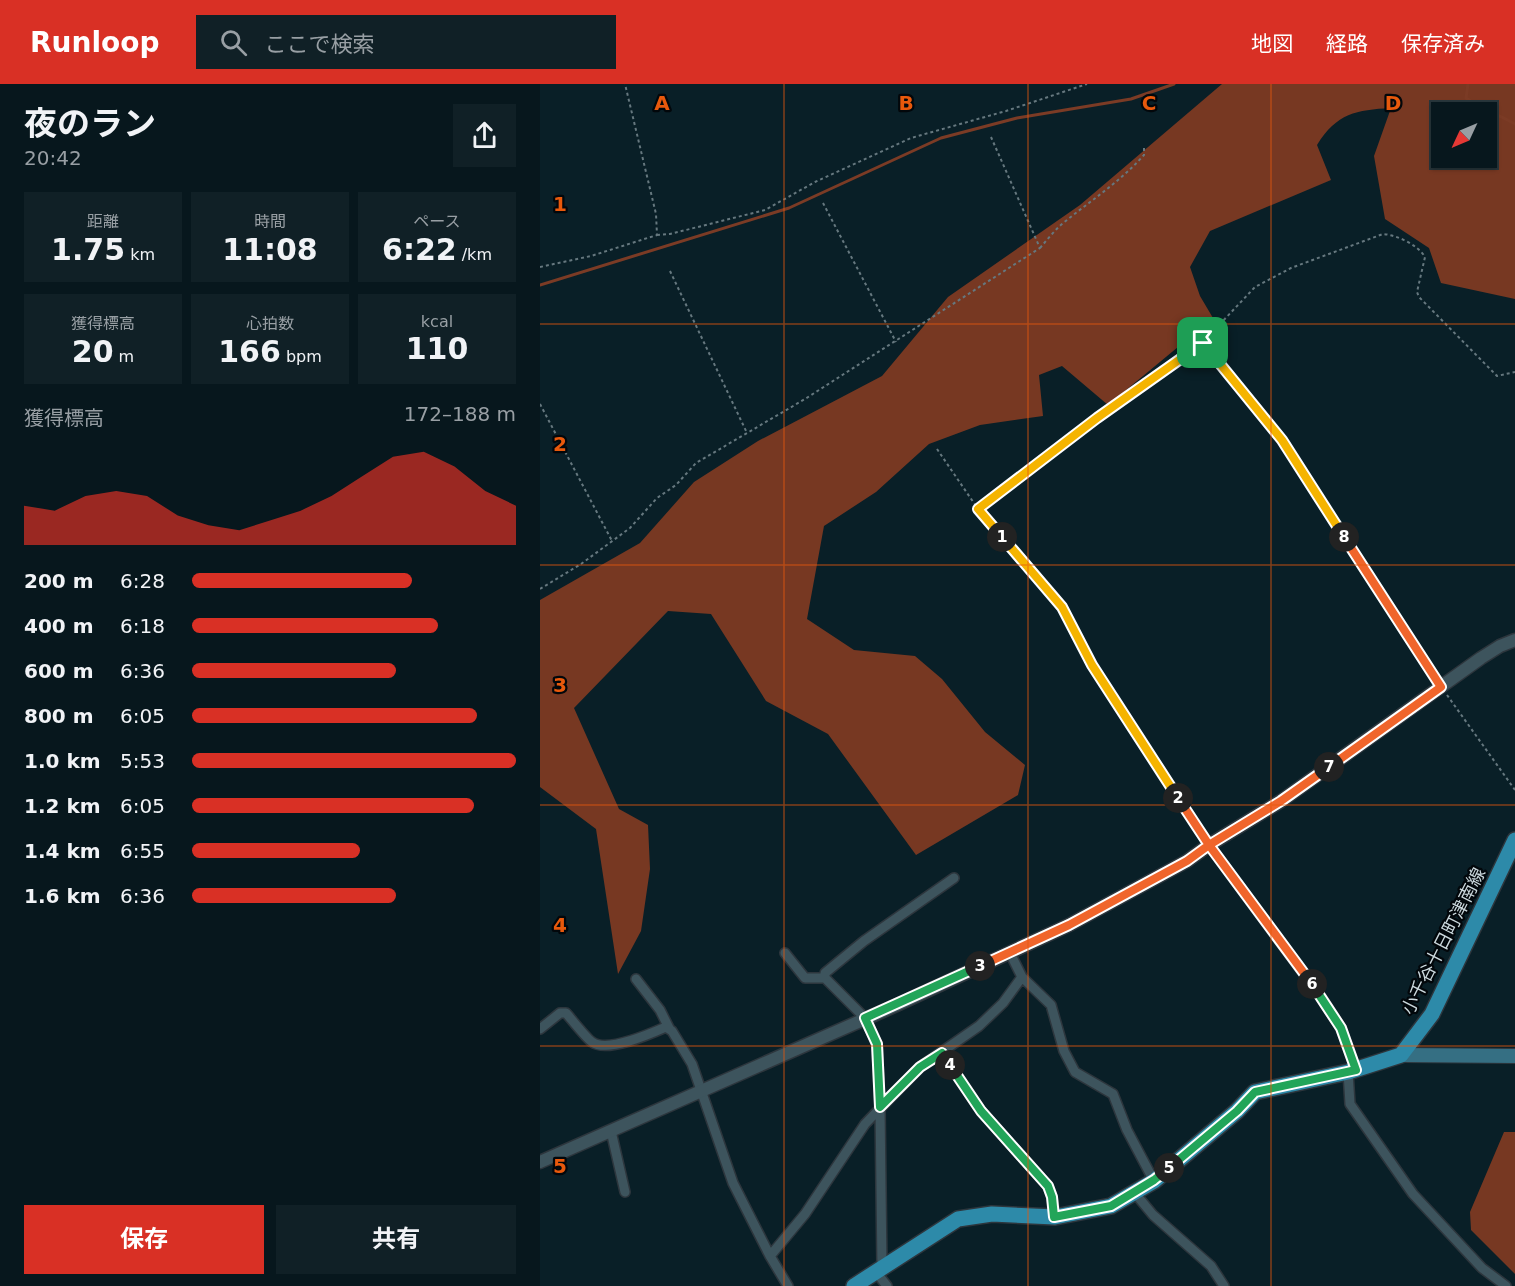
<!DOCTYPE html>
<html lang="ja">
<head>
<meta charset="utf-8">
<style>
	body { margin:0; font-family:"DejaVu Sans","Noto Sans JP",sans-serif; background:#102026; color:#f1f3f6; height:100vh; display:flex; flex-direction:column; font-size:22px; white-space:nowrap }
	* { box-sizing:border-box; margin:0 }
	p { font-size:20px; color:#989fa4 }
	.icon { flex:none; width:33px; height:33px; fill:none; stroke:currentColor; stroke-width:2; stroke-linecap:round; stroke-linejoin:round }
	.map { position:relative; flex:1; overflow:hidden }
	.details { display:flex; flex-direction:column; background:#07171d; width:540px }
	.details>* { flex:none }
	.needle { width:39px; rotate:226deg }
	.buttons { position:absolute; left:891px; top:18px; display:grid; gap:12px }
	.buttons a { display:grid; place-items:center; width:66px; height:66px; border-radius:0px; background:#07171d; box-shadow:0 2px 4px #0004,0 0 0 2px #28363b; font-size:30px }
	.pin { position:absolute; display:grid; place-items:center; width:51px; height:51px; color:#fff; margin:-26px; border-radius:12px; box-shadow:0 3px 9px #0006 }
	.km { position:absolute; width:30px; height:30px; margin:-15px; border-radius:50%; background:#222; color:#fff; font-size:16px; line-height:30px; text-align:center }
	.round { display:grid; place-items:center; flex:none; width:63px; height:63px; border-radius:0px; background:#102026 }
	.overview { display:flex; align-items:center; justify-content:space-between; height:102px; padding:0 24px }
	h1 { font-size:33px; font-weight:700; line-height:45px }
	.stats { display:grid; grid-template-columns:repeat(3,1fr); gap:9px; height:102px; padding:6px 24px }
	.stats div { display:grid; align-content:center; border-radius:0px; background:#102026; text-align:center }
	.stats b { font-size:30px; font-weight:700 }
	.stats small { font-size:16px; font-weight:400 }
	.stats p { font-size:16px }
	.chart { height:168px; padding:12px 24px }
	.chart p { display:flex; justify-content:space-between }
	.chart svg { width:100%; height:108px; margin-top:6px; fill:#d93025; opacity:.7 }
	.action { display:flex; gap:12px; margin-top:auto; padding:12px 24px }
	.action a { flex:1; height:69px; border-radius:0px; background:#d93025; color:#fff; font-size:24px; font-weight:700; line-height:69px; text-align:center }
	.action a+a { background:#102026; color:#f1f3f6 }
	ul { padding:0 24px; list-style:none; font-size:20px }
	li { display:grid; grid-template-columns:96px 72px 1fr; align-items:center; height:45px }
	li i { height:15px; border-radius:8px; background:#d93025 }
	header { display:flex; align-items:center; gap:36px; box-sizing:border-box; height:84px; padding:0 30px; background:#d93025; color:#fff }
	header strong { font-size:28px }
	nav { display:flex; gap:33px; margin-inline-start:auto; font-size:21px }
	.search { width:420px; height:54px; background:#102026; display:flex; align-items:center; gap:15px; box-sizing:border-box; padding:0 21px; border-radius:0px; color:#989fa4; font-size:22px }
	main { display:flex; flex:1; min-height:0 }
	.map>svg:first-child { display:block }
</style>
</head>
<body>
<header>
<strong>Runloop</strong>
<div class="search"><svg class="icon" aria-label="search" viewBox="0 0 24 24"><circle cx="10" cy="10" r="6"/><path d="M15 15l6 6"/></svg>ここで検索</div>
<nav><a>地図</a><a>経路</a><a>保存済み</a></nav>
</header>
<main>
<section class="details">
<div class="overview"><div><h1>夜のラン</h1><p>20:42</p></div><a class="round"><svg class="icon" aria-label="share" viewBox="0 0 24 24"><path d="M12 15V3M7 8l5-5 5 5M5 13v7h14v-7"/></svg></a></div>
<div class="stats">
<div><p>距離</p><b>1.75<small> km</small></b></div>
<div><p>時間</p><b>11:08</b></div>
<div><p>ペース</p><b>6:22<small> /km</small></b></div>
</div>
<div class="stats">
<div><p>獲得標高</p><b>20<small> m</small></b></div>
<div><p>心拍数</p><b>166<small> bpm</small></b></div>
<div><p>kcal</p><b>110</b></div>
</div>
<div class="chart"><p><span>獲得標高</span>172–188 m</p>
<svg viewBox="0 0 160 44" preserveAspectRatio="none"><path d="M0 44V28L10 30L20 24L30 22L40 24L50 32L60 36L70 38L80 34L90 30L100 24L110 16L120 8L130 6L140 12L150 22L160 28V44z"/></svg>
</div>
<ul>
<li><b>200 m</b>6:28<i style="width:68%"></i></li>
<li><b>400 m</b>6:18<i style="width:76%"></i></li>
<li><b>600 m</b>6:36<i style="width:63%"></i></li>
<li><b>800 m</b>6:05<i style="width:88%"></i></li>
<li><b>1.0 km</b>5:53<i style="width:100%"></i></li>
<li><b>1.2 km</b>6:05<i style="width:87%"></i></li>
<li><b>1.4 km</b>6:55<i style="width:52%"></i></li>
<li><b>1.6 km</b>6:36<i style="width:63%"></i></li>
</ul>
<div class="action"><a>保存</a><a>共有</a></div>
</section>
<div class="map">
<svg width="975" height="1202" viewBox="0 0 975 1202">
	<rect width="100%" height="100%" fill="#091f27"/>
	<path fill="#773822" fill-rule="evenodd" d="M682,0H975V215L901,199L889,164L845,135L834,72L851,24C816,26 797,29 777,61L791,96L670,147L650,183L660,212L673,234L568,321L522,282L499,291L503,332L440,341L389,360L336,408L284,442L267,535L314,566L375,572L402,595L445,648L485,681L478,711L376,771L288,650L226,617L171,530L128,527L34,624L79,725L108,741L110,785L101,847L78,890L56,745L0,703V516L100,459L154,398L218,357L342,292L408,213L540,121ZM946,28V74H902V28Z
		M964,1048H975V1190L931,1146L930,1128Z"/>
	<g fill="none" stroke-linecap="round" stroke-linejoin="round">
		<path stroke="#7b3b25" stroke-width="3" d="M928,0L926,14C942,25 959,31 975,40
			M0,201L249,124L401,54L477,34L591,15L634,0"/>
		<defs>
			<path id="minor" d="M669,761L781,913L801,944L816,986
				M245,869L265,894H285
				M470,869L482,893L511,921L524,967L535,988L573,1010L587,1046L614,1097
				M96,895L120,926L129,944
				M0,945L20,929H26C32,936 47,955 52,958C67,969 110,950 126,943L132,947L152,980L193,1099L230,1172L248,1202
				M402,969L441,1027L508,1102L512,1113L515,1133
				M808,988L810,1020L873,1110L942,1184L966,1202
				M71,1047L85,1108
				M594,1108L613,1131L671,1182L684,1202
				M230,1172L265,1130L325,1040L380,983L439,942L463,919L482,893
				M342,1184L340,1023L337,960L325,934L285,894V889L324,857L414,794
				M336,1188L347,1202"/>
			<path id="tertiary" d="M0,1078L359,920L529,841L647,777L669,761L741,717L941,574L960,562L975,556"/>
			<path id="secondary" d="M861,971L975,972"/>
			<path id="primary" d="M314,1202L418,1135L452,1130L515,1133L571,1122L614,1097L697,1027L715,1008L808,988L861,971L892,930L975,756"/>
		</defs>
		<use href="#minor" stroke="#2d363d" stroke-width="12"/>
		<use href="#tertiary" stroke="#2d363d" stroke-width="15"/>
		<use href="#secondary" stroke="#2d363d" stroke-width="16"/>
		<use href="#primary" stroke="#2d363d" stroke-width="18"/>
		<path stroke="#66787f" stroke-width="2" stroke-dasharray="3 3" stroke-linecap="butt" d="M283,119L356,258
			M117,151L130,150L225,126L275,98L371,54L466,27L547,0
			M500,164C507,156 514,147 522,140C550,117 580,98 604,71V62
			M0,183L51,172L117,151L116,130L85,0
			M130,187L207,349
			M663,258L715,203L751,184L843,150C857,151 878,161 885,173L877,208L879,213L957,292L975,288
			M0,320L72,457
			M397,365L438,425L522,523L552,581L662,751
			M438,425L557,334L663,259L742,355L895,594
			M0,505L41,480L90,444L117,414L136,401L156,379L265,315L500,164L451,53
			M907,611L975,706"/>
		<use href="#minor" stroke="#3d545d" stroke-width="9"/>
		<use href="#tertiary" stroke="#3d545d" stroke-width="12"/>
		<use href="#secondary" stroke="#356f83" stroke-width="14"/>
		<use href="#primary" stroke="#2d8aa9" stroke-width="15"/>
	</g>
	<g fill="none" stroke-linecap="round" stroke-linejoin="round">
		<defs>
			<path id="split-1" d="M462,453L438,425L557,334L663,259"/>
			<path id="split-2" d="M462,453L522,523L552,581L638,714"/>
			<path id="split-3" d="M440,882L529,841L647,777L669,761L638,714"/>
			<path id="split-4" d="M410,981L402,969L380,983L340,1023L337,960L325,934L440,882"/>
			<path id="split-5" d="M410,981L441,1027L508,1102L512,1113L514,1133L571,1122L614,1096L629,1084"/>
			<path id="split-6" d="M629,1084L697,1027L715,1008L816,986L801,944L772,900"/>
			<path id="split-7" d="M772,900L669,761L741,717L789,683"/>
			<path id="split-8" d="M789,683L901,603L804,453"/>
			<path id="split-9" d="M663,259L742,356L804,453"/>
		</defs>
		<use href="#split-1" stroke="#fff" stroke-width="12"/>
		<use href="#split-2" stroke="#fff" stroke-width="12"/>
		<use href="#split-3" stroke="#fff" stroke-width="12"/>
		<use href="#split-4" stroke="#fff" stroke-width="12"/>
		<use href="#split-5" stroke="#fff" stroke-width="12"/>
		<use href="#split-6" stroke="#fff" stroke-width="12"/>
		<use href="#split-7" stroke="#fff" stroke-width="12"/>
		<use href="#split-8" stroke="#fff" stroke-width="12"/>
		<use href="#split-9" stroke="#fff" stroke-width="12"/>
		<use href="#split-1" stroke="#f5b400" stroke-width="8"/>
		<use href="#split-2" stroke="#f5b400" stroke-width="8"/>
		<use href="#split-3" stroke="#f0652b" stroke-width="8"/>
		<use href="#split-4" stroke="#22a559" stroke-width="8"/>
		<use href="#split-5" stroke="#22a559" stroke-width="8"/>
		<use href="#split-6" stroke="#22a559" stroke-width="8"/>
		<use href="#split-7" stroke="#f0652b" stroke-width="8"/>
		<use href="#split-8" stroke="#f0652b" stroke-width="8"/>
		<use href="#split-9" stroke="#f5b400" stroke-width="8"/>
	</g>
	<path fill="none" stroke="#e8590c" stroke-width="1.5" stroke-opacity="0.55" d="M244,0V1202M488,0V1202M731,0V1202M0,240H975M0,481H975M0,721H975M0,962H975"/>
	<g text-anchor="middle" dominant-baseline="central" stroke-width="4.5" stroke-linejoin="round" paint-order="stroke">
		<g font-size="18" fill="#ccd9de" stroke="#02070b">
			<text transform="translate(903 857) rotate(-63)">小千谷十日町津南線</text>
		</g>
	</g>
	<g font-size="20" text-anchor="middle" font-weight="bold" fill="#e8590c" stroke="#02070b" stroke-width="4.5" stroke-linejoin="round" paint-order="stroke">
		<text x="122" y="26">A</text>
		<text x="366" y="26">B</text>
		<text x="609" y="26">C</text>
		<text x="853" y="26">D</text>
		<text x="20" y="127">1</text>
		<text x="20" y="367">2</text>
		<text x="20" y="608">3</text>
		<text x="20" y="848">4</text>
		<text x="20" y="1089">5</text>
	</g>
</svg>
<div class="buttons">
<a><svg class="needle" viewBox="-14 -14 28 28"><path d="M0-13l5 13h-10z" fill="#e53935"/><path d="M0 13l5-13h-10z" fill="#989fa4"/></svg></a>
</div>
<div class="pin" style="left:663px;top:259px;background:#1e9e55"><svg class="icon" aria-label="arrive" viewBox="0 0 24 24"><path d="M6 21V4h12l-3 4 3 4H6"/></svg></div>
<b class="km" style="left:462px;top:453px">1</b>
<b class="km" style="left:638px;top:714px">2</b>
<b class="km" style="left:440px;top:882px">3</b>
<b class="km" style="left:410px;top:981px">4</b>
<b class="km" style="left:629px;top:1084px">5</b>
<b class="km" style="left:772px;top:900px">6</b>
<b class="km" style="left:789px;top:683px">7</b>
<b class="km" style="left:804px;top:453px">8</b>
</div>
</main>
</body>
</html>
